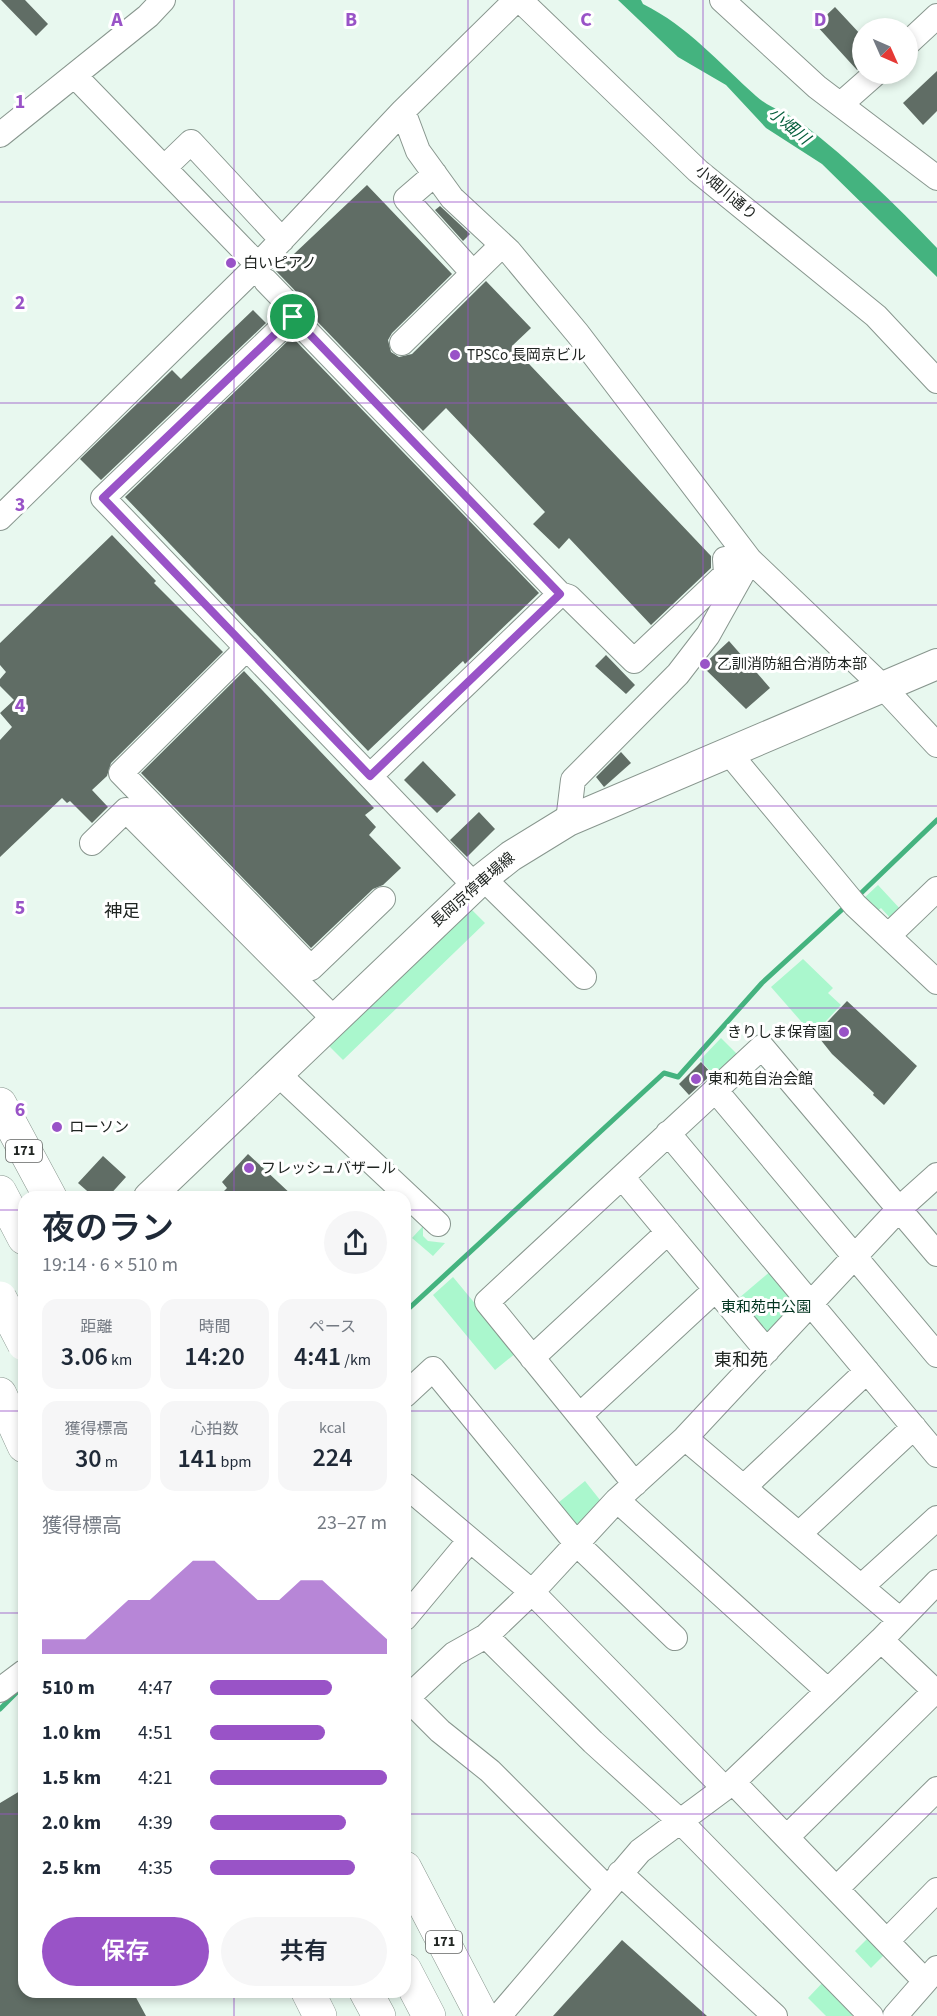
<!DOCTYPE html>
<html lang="ja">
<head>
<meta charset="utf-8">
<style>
	body { margin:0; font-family:"Source Sans 3","Noto Sans JP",sans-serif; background:#f6f6f7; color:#1f2937; height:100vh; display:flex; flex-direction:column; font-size:22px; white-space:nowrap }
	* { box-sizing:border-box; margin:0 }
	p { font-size:20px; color:#747a83 }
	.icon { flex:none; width:33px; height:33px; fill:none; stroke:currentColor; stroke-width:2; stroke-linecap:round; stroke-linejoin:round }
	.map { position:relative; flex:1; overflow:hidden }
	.sheet { position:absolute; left:18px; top:1191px; width:393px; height:807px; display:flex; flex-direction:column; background:#fff; border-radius:18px; box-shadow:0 3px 9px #0003 }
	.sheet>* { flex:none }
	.needle { width:39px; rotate:135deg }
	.tools { position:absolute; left:852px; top:18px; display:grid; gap:12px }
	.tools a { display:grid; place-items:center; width:66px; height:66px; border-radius:50%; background:#fff; box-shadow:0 3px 9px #0003; font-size:30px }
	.pin { position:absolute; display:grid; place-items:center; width:51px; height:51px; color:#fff; margin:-26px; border:3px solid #fff; border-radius:50%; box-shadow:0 2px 6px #0007 }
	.round { display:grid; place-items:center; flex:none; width:63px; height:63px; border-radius:32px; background:#f6f6f7 }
	.summary { display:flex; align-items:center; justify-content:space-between; height:102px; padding:0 24px }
	h1 { font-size:33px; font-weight:600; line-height:45px }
	.figures { display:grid; grid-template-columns:repeat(3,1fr); gap:9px; height:102px; padding:6px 24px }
	.figures div { display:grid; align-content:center; border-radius:15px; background:#f6f6f7; text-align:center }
	.figures b { font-size:26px; font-weight:600 }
	.figures small { font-size:16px; font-weight:400 }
	.figures p { font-size:16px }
	.chart { height:168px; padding:12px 24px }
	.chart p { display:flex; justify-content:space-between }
	.chart svg { width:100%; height:108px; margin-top:6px; fill:#9953c7; opacity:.7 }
	.button { display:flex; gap:12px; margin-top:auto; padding:12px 24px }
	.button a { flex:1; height:69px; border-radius:36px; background:#9953c7; color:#fff; font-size:24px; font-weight:600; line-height:69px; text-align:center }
	.button a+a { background:#f6f6f7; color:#1f2937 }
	ul { padding:0 24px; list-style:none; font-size:20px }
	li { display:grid; grid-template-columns:96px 72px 1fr; align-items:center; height:45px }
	li i { height:15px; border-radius:8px; background:#9953c7 }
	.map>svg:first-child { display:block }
</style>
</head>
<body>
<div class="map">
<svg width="937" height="2016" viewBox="0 0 937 2016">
	<rect width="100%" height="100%" fill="#e8f8ef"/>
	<path fill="#aaf7cd" d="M878,885L903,912L893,921L881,908L874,914L862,900Z
		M470,908L485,923L343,1060L327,1044Z
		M803,959L833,988L828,993L841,1005L813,1035L771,987Z
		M721,1038L738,1055L715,1076L700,1060Z
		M423,1226V1236L428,1241L445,1243L433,1256L412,1238Z
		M772,1270L797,1299V1307L768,1337L732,1304Z
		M453,1277L516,1353L495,1370L433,1295Z
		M585,1481L600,1500L579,1529L553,1507Z
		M873,1933L889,1950L871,1968L855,1951Z
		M825,1980L851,2004L852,2016H826L808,1998Z"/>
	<path fill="#44b37f" d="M618,0H641L643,4C689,27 718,62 756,96C769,108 788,113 803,124C851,161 895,204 937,248V277L822,164L766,128L726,85L678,57Z"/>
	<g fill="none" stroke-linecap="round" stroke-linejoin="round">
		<path stroke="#44b37f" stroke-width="5" d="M856,898L937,820
			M405,1312L664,1073L678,1077L762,983L846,906
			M0,1709L18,1691"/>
	</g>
	<path fill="#606d65" d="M1,0H25L48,24L36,36Z
		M835,7L862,36V66L857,70L816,25Z
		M937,71V111L923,125L903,103Z
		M367,185L452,274L392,333L388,340L391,352L399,357L412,354L486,281L531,328L512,346L711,556V568L651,625L569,538L559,549L533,524L545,512L446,408L423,431L311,315L307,303L276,271Z
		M440,206L470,234L463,241L435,210Z
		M253,310L266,323L101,480L80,459L172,370L181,379Z
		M292,337L539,593L465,664L463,661L368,751L125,497Z
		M112,535L156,581L154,583L223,652L111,763L107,776L92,790L108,807L92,823L70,801L67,803L62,798L0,857V740L12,727L0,713L14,700L0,686V679L6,672L0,665V643Z
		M729,641L770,688L746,709L702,666Z
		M606,655L635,685L626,694L595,666Z
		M244,671L374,808L365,815L376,827L369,835L401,868L383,885L373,889L311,948L141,773Z
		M621,752L631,763L604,787L596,777Z
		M423,761L456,795L437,813L404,780Z
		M479,812L495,829L467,857L450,840Z
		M847,1001L917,1066L884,1105L873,1095L874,1093L832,1054L816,1034Z
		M701,1062L712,1074L689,1095L679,1084Z
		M248,1154L294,1197H218L227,1188L222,1182Z
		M103,1156L126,1177L108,1197H94L78,1183Z
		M20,1791L24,1799V1992H133L146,2016H0V1803Z
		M622,1940L707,2016H553Z"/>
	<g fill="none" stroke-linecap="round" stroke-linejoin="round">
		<defs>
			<path id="minor" d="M520,0L698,171L876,316L937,381
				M722,0L817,87L937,178
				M908,43L937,16
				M75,76L258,265
				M841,104L875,74
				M403,111L418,151L452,198L509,251L578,334L750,560L883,687L937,745
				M0,135L148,16L163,0
				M164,168L191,142L282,240
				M435,174L406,199L473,273
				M266,281L297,313L103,498L475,886
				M293,317L560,594L370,776
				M402,343L502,245
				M0,518L258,265L403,111L516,0
				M560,594L569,597L634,661L726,574L725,559
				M247,648L121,773L311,968L383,899
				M730,754L855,905L937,982
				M568,821L573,780L678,674L708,635L750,560
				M92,843L126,810L334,1019
				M483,878L584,977
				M888,936L937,889
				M277,1073L438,1224
				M716,1091L937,1355
				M668,1133L937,1455
				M622,1177L767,1351
				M532,1358L668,1232
				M405,1395L433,1369L576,1543L675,1638
				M580,1415L715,1290
				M685,1438L899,1619
				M635,1484L487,1302L762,1047L937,1254
				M405,1485L532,1592L724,1788
				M744,1487L867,1371
				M617,1500L828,1691
				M799,1534L914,1427
				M862,1586L937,1518
				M405,1618L470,1540
				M486,1636L593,1742L681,1822L871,2016
				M881,1640L937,1693
				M0,1690L24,1672
				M407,1698L440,1731L490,1771L607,1888
				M405,1700L454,1654L486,1636L532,1592L617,1500L685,1438L899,1209L937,1175
				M733,1782L925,1981
				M787,1837L935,1691
				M620,1873L775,2016
				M837,1888L937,1789
				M888,1940L937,1890
				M499,2016L640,1851L733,1782L881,1640L937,1582
				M895,2016L937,1968"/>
			<path id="major" d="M149,1197L483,878L511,856L568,821L937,664"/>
			<path id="highway" d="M0,1104L50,1197
				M0,1192L24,1238
				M0,1394L24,1446
				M405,1868L482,2016
				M405,1970L429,2016
				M308,1992L320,2016
				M366,1992L379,2016"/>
		</defs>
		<use href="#minor" stroke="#88968e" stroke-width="26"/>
		<use href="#major" stroke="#88968e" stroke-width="32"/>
		<use href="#highway" stroke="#88968e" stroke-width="34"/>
		<use href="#minor" stroke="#fff" stroke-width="24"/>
		<use href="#major" stroke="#fff" stroke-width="30"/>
		<use href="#highway" stroke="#fff" stroke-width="33"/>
		<defs>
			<path id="highway-bridge" d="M0,1298L24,1344"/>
		</defs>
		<use href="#highway-bridge" stroke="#88968e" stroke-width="34" stroke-linecap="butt"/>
		<use href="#highway-bridge" stroke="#fff" stroke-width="33"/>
	</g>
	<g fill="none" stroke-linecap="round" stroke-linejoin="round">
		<defs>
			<path id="route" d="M293,317L560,594L370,776L103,498Z"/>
		</defs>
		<use href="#route" stroke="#fff" stroke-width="12"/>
		<use href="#route" stroke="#9953c7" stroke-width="8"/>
	</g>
	<path fill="none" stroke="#9953c7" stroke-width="1.5" stroke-opacity="0.55" d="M234,0V1197M468,0V2016M703,0V2016M0,202H937M0,403H937M0,605H937M0,806H937M0,1008H937M0,1210H24M405,1210H937M0,1411H24M405,1411H937M0,1613H24M405,1613H937M0,1814H24M405,1814H937M234,1992V2016"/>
	<g fill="#9953c7" stroke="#fff" stroke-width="2">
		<circle cx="231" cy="263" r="6"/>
		<circle cx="455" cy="355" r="6"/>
		<circle cx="705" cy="664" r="6"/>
		<circle cx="844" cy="1032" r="6"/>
		<circle cx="696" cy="1079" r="6"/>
		<circle cx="57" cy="1127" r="6"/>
		<circle cx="249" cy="1168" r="6"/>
	</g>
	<g text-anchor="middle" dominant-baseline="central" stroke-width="6" stroke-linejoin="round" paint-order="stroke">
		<g fill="#fff" stroke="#636664" stroke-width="1.5">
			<rect x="6" y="1140" width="36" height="22" rx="4.5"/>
			<rect x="426" y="1931" width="36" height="22" rx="4.5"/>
		</g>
		<g font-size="14" font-weight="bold" fill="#202522">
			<text x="24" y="1151">171</text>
			<text x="444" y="1942">171</text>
		</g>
		<g font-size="15" fill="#202522" stroke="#fff">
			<text transform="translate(726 193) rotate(40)">小畑川通り</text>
			<text transform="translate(473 890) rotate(-41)">長岡京停車場線</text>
		</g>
		<g font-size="15" fill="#202522" stroke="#fff" text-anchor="start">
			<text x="243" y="263">白いピアノ</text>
			<text x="467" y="355">TPSCo 長岡京ビル</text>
			<text x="717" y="664">乙訓消防組合消防本部</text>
			<text x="832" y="1032" text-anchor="end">きりしま保育園</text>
			<text x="708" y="1079">東和苑自治会館</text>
			<text x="69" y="1127">ローソン</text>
			<text x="261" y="1168">フレッシュバザール</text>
		</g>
		<g font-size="15" fill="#033420" stroke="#fff">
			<text x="766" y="1307">東和苑中公園</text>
		</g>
		<g font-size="16" font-style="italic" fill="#055e3c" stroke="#fff">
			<text transform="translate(789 126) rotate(39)">小畑川</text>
		</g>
		<g font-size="18" fill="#202522" stroke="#fff">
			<text x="122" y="911">神足</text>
			<text x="741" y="1360">東和苑</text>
		</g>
	</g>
	<g font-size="20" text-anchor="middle" font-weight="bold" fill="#9953c7" stroke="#fff" stroke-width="6" stroke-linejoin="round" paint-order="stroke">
		<text x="117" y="26">A</text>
		<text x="351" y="26">B</text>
		<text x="586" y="26">C</text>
		<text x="820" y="26">D</text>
		<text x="20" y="108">1</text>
		<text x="20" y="309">2</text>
		<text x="20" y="511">3</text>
		<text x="20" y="712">4</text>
		<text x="20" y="914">5</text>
		<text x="20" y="1116">6</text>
	</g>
</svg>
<div class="tools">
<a><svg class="needle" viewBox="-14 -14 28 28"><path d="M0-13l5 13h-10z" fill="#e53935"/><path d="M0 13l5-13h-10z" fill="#747a83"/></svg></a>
</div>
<div class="pin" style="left:293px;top:317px;background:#1e9e55"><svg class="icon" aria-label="arrive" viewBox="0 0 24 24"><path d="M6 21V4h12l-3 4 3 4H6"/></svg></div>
<section class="sheet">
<div class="summary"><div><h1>夜のラン</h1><p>19:14 · 6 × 510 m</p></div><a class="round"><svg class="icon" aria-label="share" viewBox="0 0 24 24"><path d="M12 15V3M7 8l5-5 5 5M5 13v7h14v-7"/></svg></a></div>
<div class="figures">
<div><p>距離</p><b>3.06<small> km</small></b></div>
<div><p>時間</p><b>14:20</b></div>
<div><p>ペース</p><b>4:41<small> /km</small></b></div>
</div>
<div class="figures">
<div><p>獲得標高</p><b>30<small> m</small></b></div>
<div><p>心拍数</p><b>141<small> bpm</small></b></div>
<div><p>kcal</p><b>224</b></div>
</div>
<div class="chart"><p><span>獲得標高</span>23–27 m</p>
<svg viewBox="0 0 160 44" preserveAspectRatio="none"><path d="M0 44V38L10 38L20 38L30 30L40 22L50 22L60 14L70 6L80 6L90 14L100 22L110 22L120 14L130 14L140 22L150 30L160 38V44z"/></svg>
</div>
<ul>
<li><b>510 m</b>4:47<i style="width:69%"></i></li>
<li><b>1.0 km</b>4:51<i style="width:65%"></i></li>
<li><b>1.5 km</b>4:21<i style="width:100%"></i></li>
<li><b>2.0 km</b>4:39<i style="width:77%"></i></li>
<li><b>2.5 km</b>4:35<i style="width:82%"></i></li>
</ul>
<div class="button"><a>保存</a><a>共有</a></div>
</section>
</div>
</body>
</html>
